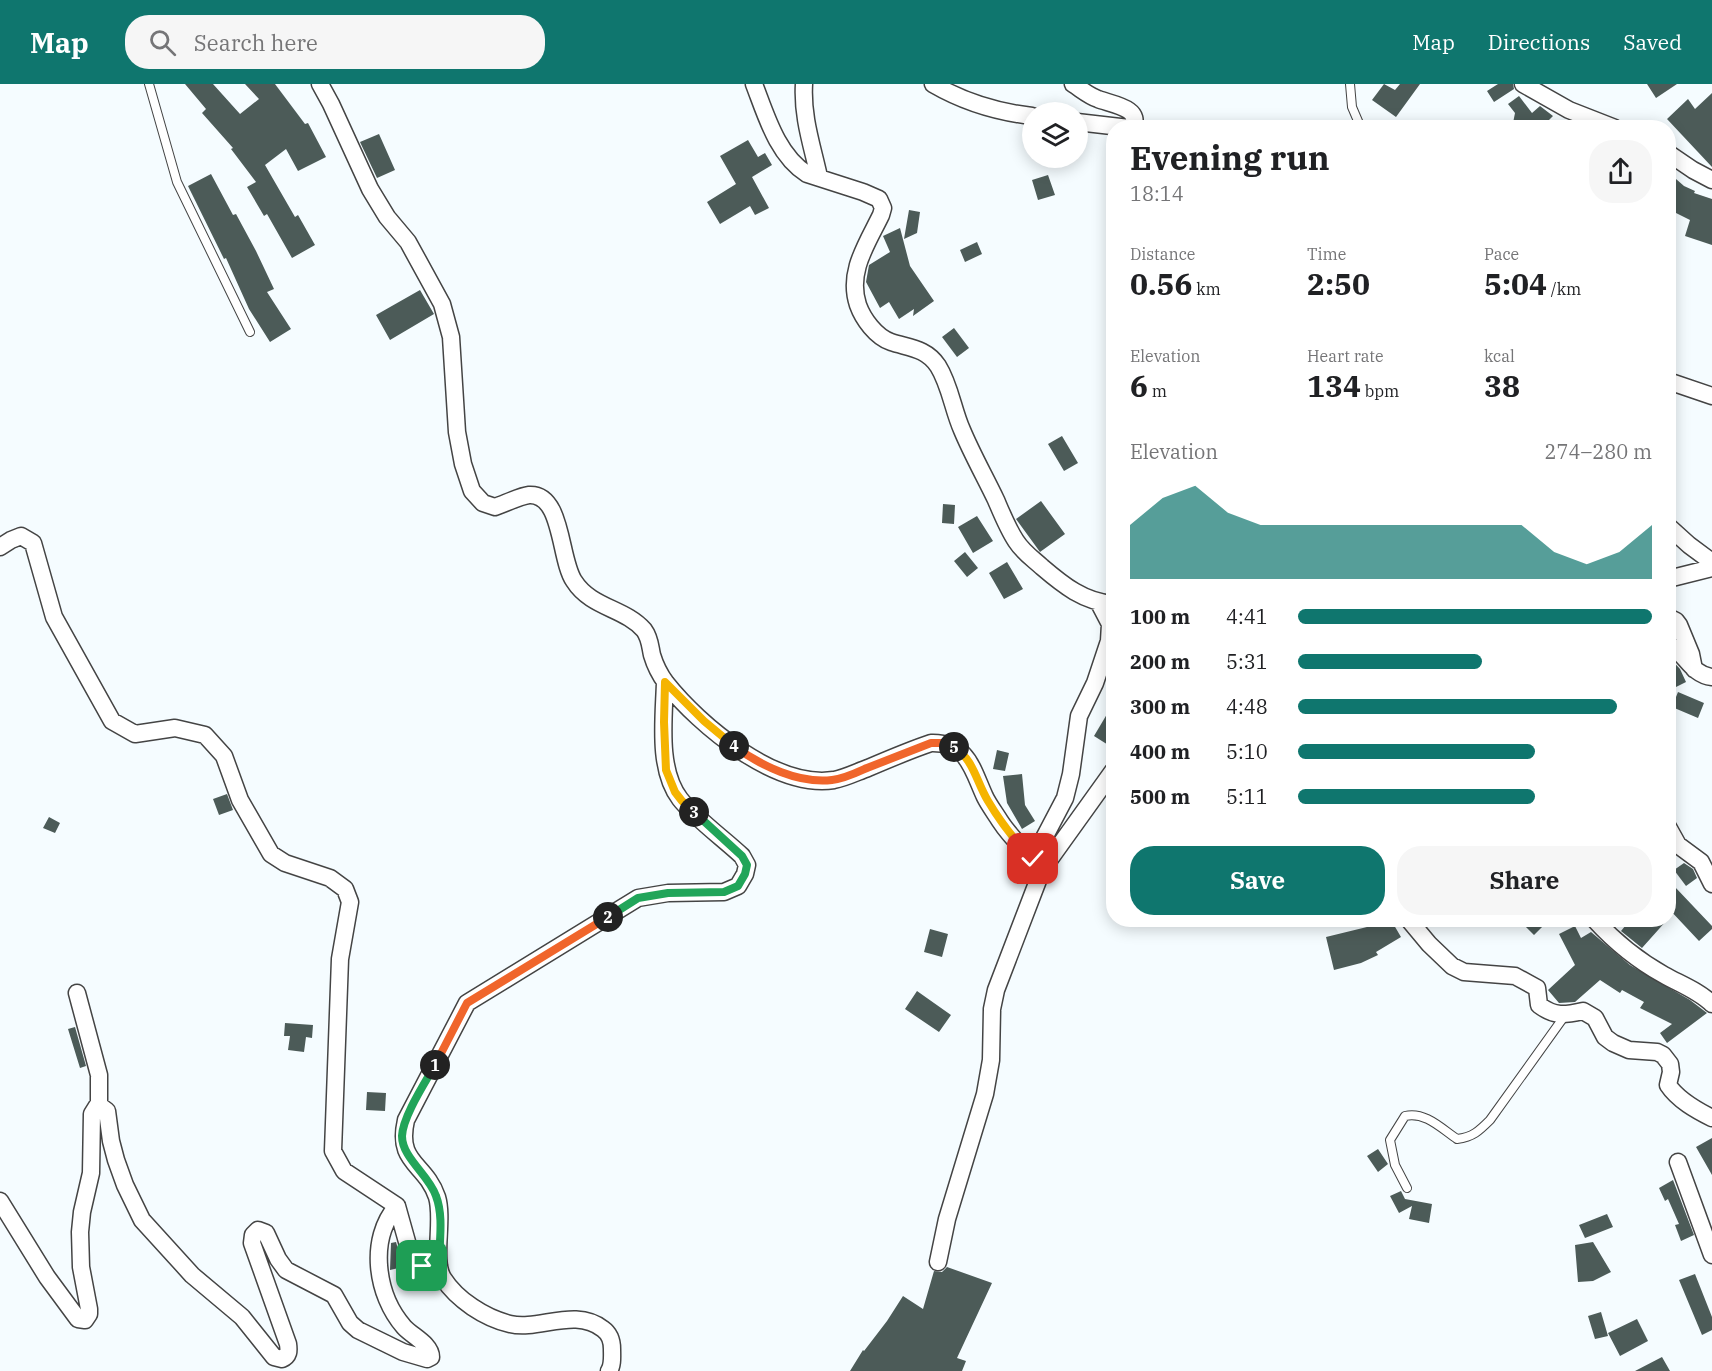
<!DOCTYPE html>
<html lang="en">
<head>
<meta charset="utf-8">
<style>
	body { margin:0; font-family:"IBM Plex Serif",serif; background:#f6f6f6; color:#202124; height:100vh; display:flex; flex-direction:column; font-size:22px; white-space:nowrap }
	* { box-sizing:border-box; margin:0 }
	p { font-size:20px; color:#757577 }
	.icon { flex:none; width:33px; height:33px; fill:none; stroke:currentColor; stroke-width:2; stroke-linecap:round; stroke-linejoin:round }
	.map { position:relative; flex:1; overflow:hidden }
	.details { position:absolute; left:1106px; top:36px; width:570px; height:807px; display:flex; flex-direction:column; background:#fff; border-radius:24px; box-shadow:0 3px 15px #0003 }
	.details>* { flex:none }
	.controls { position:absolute; left:1022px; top:18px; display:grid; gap:12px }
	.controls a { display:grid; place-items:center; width:66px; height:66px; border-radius:50%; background:#fff; box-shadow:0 3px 15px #0003; font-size:30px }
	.pin { position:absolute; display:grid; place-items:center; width:51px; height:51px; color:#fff; margin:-26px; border-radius:12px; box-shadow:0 3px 9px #0006 }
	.km { position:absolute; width:30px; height:30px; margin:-15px; border-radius:50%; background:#222; color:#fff; font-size:16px; line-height:30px; text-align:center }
	.round { display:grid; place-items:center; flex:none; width:63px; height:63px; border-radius:24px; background:#f6f6f6 }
	.overview { display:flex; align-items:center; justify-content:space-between; height:102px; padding:0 24px }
	h1 { font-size:33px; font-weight:700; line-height:45px }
	.stats { display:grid; grid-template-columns:repeat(3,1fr); gap:9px; height:102px; padding:6px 24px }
	.stats div { display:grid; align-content:center }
	.stats b { font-size:30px; font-weight:700 }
	.stats small { font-size:16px; font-weight:400 }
	.stats p { font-size:16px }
	.chart { height:168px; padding:12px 24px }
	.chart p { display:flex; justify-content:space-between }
	.chart svg { width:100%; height:108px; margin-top:6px; fill:#0f766e; opacity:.7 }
	.cta { display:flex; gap:12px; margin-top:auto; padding:12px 24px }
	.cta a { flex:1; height:69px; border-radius:24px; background:#0f766e; color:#fff; font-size:24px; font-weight:700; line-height:69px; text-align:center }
	.cta a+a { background:#f6f6f6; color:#202124 }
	ul { padding:0 24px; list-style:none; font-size:20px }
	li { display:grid; grid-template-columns:96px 72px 1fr; align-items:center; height:45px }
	li i { height:15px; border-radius:8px; background:#0f766e }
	header { display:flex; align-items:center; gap:36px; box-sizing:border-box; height:84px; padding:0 30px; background:#0f766e; color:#fff }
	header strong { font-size:28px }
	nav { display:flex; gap:33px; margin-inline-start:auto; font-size:21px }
	.search { width:420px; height:54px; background:#f6f6f6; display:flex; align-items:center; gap:15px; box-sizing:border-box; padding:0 21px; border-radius:24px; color:#757577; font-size:22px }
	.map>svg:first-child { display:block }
</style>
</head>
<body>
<header>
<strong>Map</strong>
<div class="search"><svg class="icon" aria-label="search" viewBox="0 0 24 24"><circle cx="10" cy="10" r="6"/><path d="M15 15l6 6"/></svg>Search here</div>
<nav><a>Map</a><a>Directions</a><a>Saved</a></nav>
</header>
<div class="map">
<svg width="1712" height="1287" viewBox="0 0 1712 1287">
	<rect width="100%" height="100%" fill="#f5fcff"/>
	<path fill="#4c5b58" d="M185,0H213L240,30L259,15L245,0H275L305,40L308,39L326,73L298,87L286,65L265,81L295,133L298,131L315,161L292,174L267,130L264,132L247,103L256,98L231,65L233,64L202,29L206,25Z
		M1384,0L1395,6L1400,0H1420L1396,33L1372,16Z
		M1498,0H1513L1514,5L1494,18L1487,7Z
		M1647,0H1677L1656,14Z
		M1712,9V83L1667,35L1688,15L1695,25Z
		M1519,12L1532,29L1540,22L1553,32L1549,36L1561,44H1512L1515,29L1508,20Z
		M379,50L395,86L377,94L360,58Z
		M748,56L758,73L765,69L772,81L752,93L769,124L755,131L750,122L720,140L707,118L736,100L720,72Z
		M1668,88L1684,102L1695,107L1694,109L1712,115V161L1685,152L1690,136L1668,125Z
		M211,90L233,131L236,130L256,167L274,205L267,208L291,245L270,258L249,225L226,174L224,175L188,102Z
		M1048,91L1055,111L1038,116L1032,96Z
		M909,126L920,128L917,149L904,155Z
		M900,144L910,182L934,217L913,232L914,225L899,235L889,218L880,224L866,198L869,181L890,168L883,152Z
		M977,158L982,170L965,178L960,166Z
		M420,206L434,230L390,256L376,231Z
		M954,244L969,264L957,273L942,253Z
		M1062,352L1078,379L1064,387L1048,360Z
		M1041,417L1065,450L1040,468L1016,435Z
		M943,420L955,421L954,440L942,439Z
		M977,432L993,457L973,469L958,443Z
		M965,468L978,484L967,493L954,477Z
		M1007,478L1023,505L1004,515L989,489Z
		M1668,572L1680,585L1686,598L1668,607Z
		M1678,608L1704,619L1698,634L1672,623Z
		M1113,620V664L1094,652Z
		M997,666L1009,669L1005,687L993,685Z
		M1022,690L1025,721L1035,737L1022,745L1007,719L1003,692Z
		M227,710L233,726L219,731L213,715Z
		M49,733L60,739L55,749L43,744Z
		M1684,779L1693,785L1697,794L1686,802L1674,786Z
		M1675,803L1712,842V845L1699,857L1668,824V809Z
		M1363,836H1391L1401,853L1376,868L1378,871L1361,879L1334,886L1326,853L1367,843Z
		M1519,836H1549L1534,851Z
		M1630,836H1667L1642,864L1621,847Z
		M1575,842L1581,854L1591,848L1630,881L1690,916L1707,929L1667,959L1660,949L1672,940L1640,924L1644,918L1622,906L1620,909L1600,896L1575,918L1559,919L1548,906L1575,881L1559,850Z
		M930,845L948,850L942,873L924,868Z
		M917,907L951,931L939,948L905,925Z
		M285,939L313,941L312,954L306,953L304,968L288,966L290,952H284Z
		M75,943L86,982L80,984L68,945Z
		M367,1008L386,1009L385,1027L366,1026Z
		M1712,1054V1091L1696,1063Z
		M1378,1065L1388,1080L1378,1088L1367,1072Z
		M1673,1096L1694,1151L1681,1157L1675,1141L1679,1140L1668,1115L1665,1117L1659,1104Z
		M1401,1107L1405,1115L1432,1120L1429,1139L1409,1135L1412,1122L1399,1129L1390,1112Z
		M1607,1130L1613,1143L1585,1154L1579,1141Z
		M396,1158L403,1183L390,1186L391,1159Z
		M1593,1158L1611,1188L1593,1197L1578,1198L1575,1161Z
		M947,1183L992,1199L957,1274L966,1277L962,1287H850L863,1266L864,1267L887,1237L903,1212L923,1225L934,1187L942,1188Z
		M1695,1190L1712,1233V1246L1702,1251L1679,1196Z
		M1601,1228L1608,1252L1595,1255L1588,1232Z
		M1637,1235L1648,1257L1620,1272L1608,1249Z
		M1662,1273L1670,1287H1635Z"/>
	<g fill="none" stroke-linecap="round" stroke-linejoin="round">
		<defs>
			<path id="service" d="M149,0L177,98L250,248
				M1350,0L1352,23L1361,44
				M1407,1104L1395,1081L1390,1056L1405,1032C1425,1027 1442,1045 1457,1055C1473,1053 1479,1047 1490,1036L1566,930"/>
			<path id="minor" d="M320,0L331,20L370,105L387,133L408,158L442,220L451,253L457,348L463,380L472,407L483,419L495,423C504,420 520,412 529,411C563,409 559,475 574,497C591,524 625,524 644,546C650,554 650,562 652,571C655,581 660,591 666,599C700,642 776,705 834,696C845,694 857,688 868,684C889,675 910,666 931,659C968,658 972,685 985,713C989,721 995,729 1000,737C1009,751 1021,763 1033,775
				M754,0C766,31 777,71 807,90L863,108L879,115L883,124L881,131C867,160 847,188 858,221C863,235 876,253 891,258C909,264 926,264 938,282C950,301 953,326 962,346C972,370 985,393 996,416C1002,430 1008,445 1016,457C1023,468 1032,474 1042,483C1063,501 1084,518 1113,520
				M804,0C802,33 812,61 819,93
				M933,0C964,18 997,28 1032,32
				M1073,0C1081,5 1089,12 1098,15C1110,20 1144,24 1132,44
				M1523,0L1569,26L1615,44
				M1077,38L1129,44
				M1668,69L1693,86L1712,96
				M1668,297L1712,312
				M1668,442L1689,461L1712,478
				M0,463L11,456L21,452L33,459L54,533L112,637L135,650L175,644L205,651L224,672L240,716L271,770L285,779L330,794L345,805L350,818L340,875L333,1067L344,1087L397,1122L411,1172L422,1182L439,1181
				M1668,495L1712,484
				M1668,533L1676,537L1679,541L1691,570L1694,585
				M1668,560C1685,568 1691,591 1712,593
				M1668,743L1678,761L1701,778L1712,800
				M1040,783L1033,775L1065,714L1071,690L1079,632L1095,599L1109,557L1110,540L1099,519
				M1409,836L1429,860L1452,882L1464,888L1515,892L1537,904L1539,921C1555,933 1565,931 1583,927L1595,934L1605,953L1613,959L1629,966L1657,968L1663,971L1670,980L1671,988L1668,1001C1678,1016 1696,1026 1712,1034
				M1595,836C1615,858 1637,876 1664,891C1680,900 1699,907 1712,920
				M77,909L99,991V1021
				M1678,1078L1712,1171
				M0,1117L47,1193L78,1235L85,1236L89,1230V1225L81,1183L80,1148L82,1128L91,1089L92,1030L97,1022L99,1021L107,1027L111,1057L116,1076L125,1101L142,1136L192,1191L242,1233L274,1273L282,1275C289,1272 289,1267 288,1260L252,1159L253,1151L258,1146L266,1149L278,1175L286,1186L334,1211L350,1239L358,1246L403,1268L427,1275L431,1273C431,1260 412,1252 404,1243C376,1211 368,1155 397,1122
				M938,1178L947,1135L985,1010L991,976L992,925L996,906L1042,786L1113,687
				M609,1287C613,1281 612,1272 612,1265C612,1257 610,1250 603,1245C575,1223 539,1247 510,1240C485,1234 457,1216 443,1194C432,1176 444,1136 437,1113C425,1078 396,1080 406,1036L467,919L638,814L668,809L724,808L738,802L745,790L747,781L742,772C725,756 694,733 680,715C657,685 664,634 665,598"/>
		</defs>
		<use href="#service" stroke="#444" stroke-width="10"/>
		<use href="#minor" stroke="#444" stroke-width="19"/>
		<use href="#service" stroke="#fff" stroke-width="8"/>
		<use href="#minor" stroke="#fff" stroke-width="16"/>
	</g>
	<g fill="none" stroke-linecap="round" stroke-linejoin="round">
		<defs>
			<path id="split-1" d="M422,1182L439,1181C439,1159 444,1133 436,1112C429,1091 402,1074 402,1052C403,1032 425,999 435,981"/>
			<path id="split-2" d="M435,981L467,919L608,833"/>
			<path id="split-3" d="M608,833L638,814L668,809L724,808L738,802L745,790L747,781L742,772L694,728"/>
			<path id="split-4" d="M694,728L682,717L675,708L666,686L664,638L665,598L704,637L734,662"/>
			<path id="split-5" d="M734,662C761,682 799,700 832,696C844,695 856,689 867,684C888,676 910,667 931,659H945L954,663"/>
			<path id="split-6" d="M954,663C974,676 976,697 988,717C1001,739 1015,757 1033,775"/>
		</defs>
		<use href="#split-1" stroke="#fff" stroke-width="12"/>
		<use href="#split-2" stroke="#fff" stroke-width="12"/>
		<use href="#split-3" stroke="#fff" stroke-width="12"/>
		<use href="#split-4" stroke="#fff" stroke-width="12"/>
		<use href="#split-5" stroke="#fff" stroke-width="12"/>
		<use href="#split-6" stroke="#fff" stroke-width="12"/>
		<use href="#split-1" stroke="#22a559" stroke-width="8"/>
		<use href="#split-2" stroke="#f0652b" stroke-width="8"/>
		<use href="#split-3" stroke="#22a559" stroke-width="8"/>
		<use href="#split-4" stroke="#f5b400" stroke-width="8"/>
		<use href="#split-5" stroke="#f0652b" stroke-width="8"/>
		<use href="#split-6" stroke="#f5b400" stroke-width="8"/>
	</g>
</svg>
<div class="controls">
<a><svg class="icon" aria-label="layers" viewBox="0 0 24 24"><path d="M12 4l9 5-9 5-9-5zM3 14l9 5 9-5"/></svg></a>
</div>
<div class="pin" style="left:422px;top:1182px;background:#1e9e55"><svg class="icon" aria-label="arrive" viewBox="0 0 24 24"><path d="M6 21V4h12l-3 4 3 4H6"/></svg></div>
<div class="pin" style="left:1033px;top:775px;background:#d93025"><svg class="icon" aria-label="check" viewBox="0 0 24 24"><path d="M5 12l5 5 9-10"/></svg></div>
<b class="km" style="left:435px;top:981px">1</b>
<b class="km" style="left:608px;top:833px">2</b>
<b class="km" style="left:694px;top:728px">3</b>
<b class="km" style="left:734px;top:662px">4</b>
<b class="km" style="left:954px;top:663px">5</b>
<section class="details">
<div class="overview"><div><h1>Evening run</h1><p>18:14</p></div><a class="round"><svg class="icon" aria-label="share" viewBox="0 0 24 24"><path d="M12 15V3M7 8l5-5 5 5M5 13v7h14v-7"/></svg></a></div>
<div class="stats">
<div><p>Distance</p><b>0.56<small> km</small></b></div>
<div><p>Time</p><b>2:50</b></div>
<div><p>Pace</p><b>5:04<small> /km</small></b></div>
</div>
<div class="stats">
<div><p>Elevation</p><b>6<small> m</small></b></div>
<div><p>Heart rate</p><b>134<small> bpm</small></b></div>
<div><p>kcal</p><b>38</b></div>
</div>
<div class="chart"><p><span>Elevation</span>274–280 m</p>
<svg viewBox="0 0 160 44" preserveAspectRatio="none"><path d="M0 44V22L10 11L20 6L30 17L40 22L50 22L60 22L70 22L80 22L90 22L100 22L110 22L120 22L130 33L140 38L150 33L160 22V44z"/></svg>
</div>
<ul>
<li><b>100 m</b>4:41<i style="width:100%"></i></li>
<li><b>200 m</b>5:31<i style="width:52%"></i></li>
<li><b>300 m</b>4:48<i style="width:90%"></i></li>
<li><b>400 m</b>5:10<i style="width:67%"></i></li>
<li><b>500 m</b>5:11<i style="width:67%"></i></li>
</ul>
<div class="cta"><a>Save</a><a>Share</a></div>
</section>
</div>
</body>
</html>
